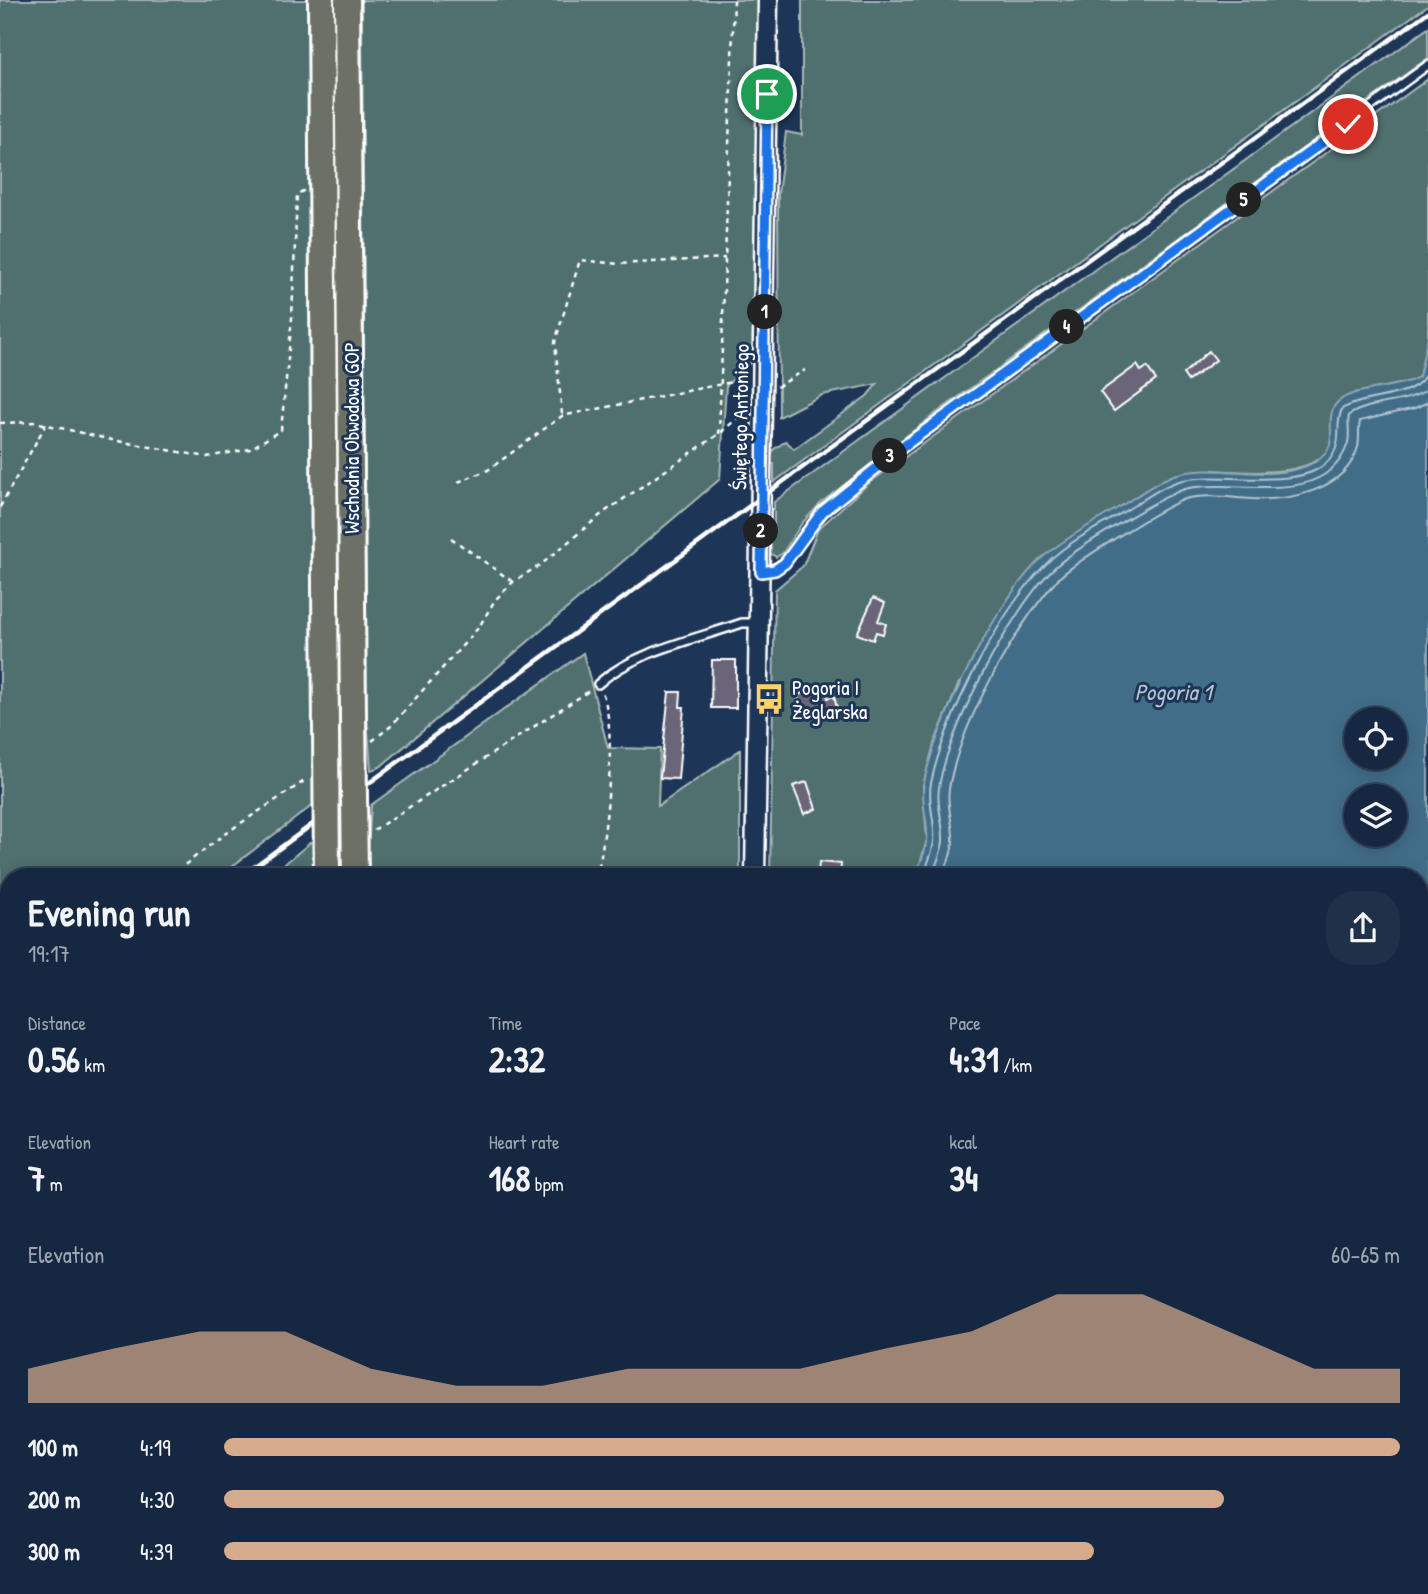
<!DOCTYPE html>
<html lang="en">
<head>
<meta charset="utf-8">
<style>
	body { margin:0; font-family:"Patrick Hand",sans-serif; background:#1f3048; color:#f1f3f6; height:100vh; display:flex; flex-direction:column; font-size:26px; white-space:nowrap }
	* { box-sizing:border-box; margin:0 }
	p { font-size:23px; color:#9ea6b1 }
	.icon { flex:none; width:38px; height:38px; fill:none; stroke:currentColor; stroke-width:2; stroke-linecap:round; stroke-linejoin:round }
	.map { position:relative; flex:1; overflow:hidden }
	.panel { position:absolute; left:0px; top:868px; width:1428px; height:726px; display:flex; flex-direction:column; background:#162841; border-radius:28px 28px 0 0; box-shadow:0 4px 18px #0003,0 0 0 2px #35445a }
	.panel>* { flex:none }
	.controls { position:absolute; left:1344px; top:707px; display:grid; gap:14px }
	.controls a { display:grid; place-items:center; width:63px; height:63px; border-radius:50%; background:#162841; box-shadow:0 4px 18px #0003,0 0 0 2px #35445a; font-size:35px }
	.pin { position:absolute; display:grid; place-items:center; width:60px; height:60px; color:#fff; margin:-30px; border:4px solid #fff; border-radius:50%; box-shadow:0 2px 7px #0007 }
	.km { position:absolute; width:35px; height:35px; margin:-18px; border-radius:50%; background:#222; color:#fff; font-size:19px; line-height:35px; text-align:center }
	.round { display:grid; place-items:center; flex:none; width:74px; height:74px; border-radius:28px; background:#1f3048 }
	.summary { display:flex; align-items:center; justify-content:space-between; height:119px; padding:0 28px }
	h1 { font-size:38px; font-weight:700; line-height:52px }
	.figures { display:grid; grid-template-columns:repeat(3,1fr); gap:10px; height:119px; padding:7px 28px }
	.figures div { display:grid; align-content:center }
	.figures b { font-size:35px; font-weight:700 }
	.figures small { font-size:19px; font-weight:400 }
	.figures p { font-size:19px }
	.chart { height:196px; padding:14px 28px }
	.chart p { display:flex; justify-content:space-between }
	.chart svg { width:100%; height:126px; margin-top:7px; fill:#d6ab8b; opacity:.7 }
	ul { padding:0 28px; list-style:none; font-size:23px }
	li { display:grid; grid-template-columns:112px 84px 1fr; align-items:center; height:52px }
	li i { height:18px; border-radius:9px; background:#d6ab8b }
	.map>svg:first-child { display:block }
</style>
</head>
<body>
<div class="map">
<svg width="1428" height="1594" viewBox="0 0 1428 1594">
	<rect width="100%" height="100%" fill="#1d3557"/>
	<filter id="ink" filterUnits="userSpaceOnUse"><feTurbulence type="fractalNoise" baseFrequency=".0143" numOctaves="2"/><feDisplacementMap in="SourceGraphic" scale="14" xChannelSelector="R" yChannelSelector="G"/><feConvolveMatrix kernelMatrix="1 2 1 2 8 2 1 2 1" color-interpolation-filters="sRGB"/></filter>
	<g filter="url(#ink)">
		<path fill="#506f6e" stroke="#a8b7b6" stroke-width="2" d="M0,0H307L316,723L313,805L218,877H9V1033L0,1039Z
			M362,0H759L756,357L726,386L720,479L380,767L371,770L366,704Z
			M802,0H1428V5L774,482V464L769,463L773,450L786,441L794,449L867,396L877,384L822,395L779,417L778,194L786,132L802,135Z
			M1428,28V58L935,414L822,502L802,523L783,553L776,557L770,553L769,534H774V502Z
			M1428,79V337L1419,377L1408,383L1355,393L1332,413C1332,421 1334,433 1332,441C1320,480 1245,472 1213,470L959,683L934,744L923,785L927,840L916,877H770L775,590L803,566L818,529L869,483Z
			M583,653L608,748L660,749L658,806L740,750V877H366L371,805Z
			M312,841L313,877H269Z
			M9,1090V1586H325V1594H0V1097Z
			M1419,1429L1428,1432V1478L1419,1475Z
			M382,1586H715L713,1594H382Z
			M1058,1587L1062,1594H877Z"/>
		<path fill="#426d89" stroke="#8ea7b8" stroke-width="2" fill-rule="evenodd" d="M1428,337V1432L1419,1429V877H916C919,865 925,853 927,841C929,823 920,803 924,783C934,726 999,594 1044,556C1068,536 1097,521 1124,504C1139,495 1157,481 1174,475C1219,461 1272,486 1315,462C1343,446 1323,423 1335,405C1349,386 1397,390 1419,377ZM1356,719H1395V758H1356ZM1356,796H1395V835H1356Z"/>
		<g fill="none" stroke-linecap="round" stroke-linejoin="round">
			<path stroke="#b3c5d0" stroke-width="2" d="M924,877C926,865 933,852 934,841C936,822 927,803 931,783C945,718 999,611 1046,564C1067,542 1099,527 1125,511C1141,502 1158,488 1176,482C1215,468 1301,495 1330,459C1344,440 1334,426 1342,409C1368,393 1420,401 1428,368
				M932,877C935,865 942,853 943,841C944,824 936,806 939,788C946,733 1012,608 1053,569C1070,552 1167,492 1189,488C1238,478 1323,509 1347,446C1351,436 1347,424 1349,415C1373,400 1404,405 1428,389
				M943,877C946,865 953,853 953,841C954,824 946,806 949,789C959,726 1016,625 1058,579C1072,564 1170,502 1189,498C1210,494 1231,498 1252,499C1291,501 1346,490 1358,447C1360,438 1358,429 1360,421L1415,408L1428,402"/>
			<path stroke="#8ea7b8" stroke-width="4.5" d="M0,1505L9,1504"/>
		</g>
		<path fill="#6a6579" stroke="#fff" stroke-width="2" d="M1209,351L1216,360L1188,381L1183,374Z
			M1137,365L1141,371L1147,367L1156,380L1114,411L1100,392Z
			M873,598L885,603L878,621L886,624L883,634L876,632L873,640L857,634Z
			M712,660H736V708H711Z
			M825,687L828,698L834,696L837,708L803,718L797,695Z
			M669,692H681L680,707H684L678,779L660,778Z
			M807,782L816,809L804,814L793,786Z
			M819,862L841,864L840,877L818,875Z"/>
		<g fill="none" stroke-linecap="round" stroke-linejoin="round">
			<defs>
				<path id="service" d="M761,571C787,571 793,549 807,531C833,497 870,472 904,446L1428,65
					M598,684C634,651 697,639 742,623H758
					M1419,1542L1428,1543
					M1115,1594L1116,1586
					M1312,1594L1315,1586"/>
				<path id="minor" d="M1128,1586L1164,1594
					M725,1592L744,1594
					M761,1594L772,1588L809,1586"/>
				<path id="tertiary" d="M755,877L768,0
					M725,1594L726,1586"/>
				<path id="motorway" d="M321,0L326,731
					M347,0L353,715
					M336,1586V1594
					M363,1586L364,1594"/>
			</defs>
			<use href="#service" stroke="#fff" stroke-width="12"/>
			<use href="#minor" stroke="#fff" stroke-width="19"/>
			<use href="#tertiary" stroke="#fff" stroke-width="23"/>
			<use href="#motorway" stroke="#fff" stroke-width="30"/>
			<path stroke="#fff" stroke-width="2.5" stroke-dasharray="5 5" stroke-linecap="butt" d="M777,387L805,370
				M562,414L555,342L580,260L618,264L725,258
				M0,423L35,422L112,440L207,457L250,449L281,430L292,318L297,194L305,190
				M719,434L734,0
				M458,482L488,470L562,416L747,379
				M0,507L46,424
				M451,538L513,582
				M372,741L391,726L479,627L495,600L513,582L543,563L603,513L719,434L747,410
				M374,830L589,691
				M169,877L226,833L306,780
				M597,877C606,836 618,729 602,692
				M0,999L9,992
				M0,1119L9,1112
				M0,1467H9
				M0,1583H9
				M66,1586L118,1588L132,1586
				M206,1586L228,1594
				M256,1594L301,1589L304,1594"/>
			<use href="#service" stroke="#1d3557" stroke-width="7"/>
			<use href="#minor" stroke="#1d3557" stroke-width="14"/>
			<use href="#tertiary" stroke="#1d3557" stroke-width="18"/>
			<use href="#motorway" stroke="#6c7065" stroke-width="24"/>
			<path stroke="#fff" stroke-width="4.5" d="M240,877L1428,12
				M0,1054L9,1047"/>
			<defs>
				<path id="motorway-bridge" d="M353,715L355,877
					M326,731L327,877"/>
			</defs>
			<use href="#motorway-bridge" stroke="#fff" stroke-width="30" stroke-linecap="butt"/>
			<use href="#motorway-bridge" stroke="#6c7065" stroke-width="24"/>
		</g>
	</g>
	<g fill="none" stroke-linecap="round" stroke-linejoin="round" filter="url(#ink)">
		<defs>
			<path id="route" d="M767,94L761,572L775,570L785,563L822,512L904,446L1348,124"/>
		</defs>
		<use href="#route" stroke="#fff" stroke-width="14"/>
		<use href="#route" stroke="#1a73e8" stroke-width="9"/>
	</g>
	<defs>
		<symbol id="bus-bare" viewBox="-9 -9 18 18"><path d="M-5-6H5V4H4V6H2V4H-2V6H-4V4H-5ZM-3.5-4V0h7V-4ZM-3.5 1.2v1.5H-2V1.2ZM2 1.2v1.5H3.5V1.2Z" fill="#ffd166" stroke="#1d3557" stroke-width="2.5" paint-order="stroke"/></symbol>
	</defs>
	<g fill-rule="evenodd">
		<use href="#bus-bare" x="747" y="677" width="44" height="44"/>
	</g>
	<g text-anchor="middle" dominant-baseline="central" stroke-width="6" stroke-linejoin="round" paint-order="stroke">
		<g font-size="21" fill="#fff" stroke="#1d3557">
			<text transform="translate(740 417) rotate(-89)">Świętego Antoniego</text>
			<text transform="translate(351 438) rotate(-90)">Wschodnia Obwodowa GOP</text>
		</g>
		<g font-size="21" fill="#fff" stroke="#1d3557" text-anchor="start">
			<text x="792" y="687">Pogoria I<tspan x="792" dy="24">Żeglarska</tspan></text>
		</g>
		<g font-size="23" font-style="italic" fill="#b3c5d0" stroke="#1d3557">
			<text x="1173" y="691">Pogoria 1</text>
		</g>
	</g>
</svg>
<div class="controls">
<a><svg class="icon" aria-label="locate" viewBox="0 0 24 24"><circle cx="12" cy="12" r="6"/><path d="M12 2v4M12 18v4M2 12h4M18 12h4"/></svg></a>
<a><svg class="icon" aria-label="layers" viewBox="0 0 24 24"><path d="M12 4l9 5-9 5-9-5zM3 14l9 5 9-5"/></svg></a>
</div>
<div class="pin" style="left:767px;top:94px;background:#1e9e55"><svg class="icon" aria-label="arrive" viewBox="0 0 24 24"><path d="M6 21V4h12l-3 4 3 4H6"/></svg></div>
<div class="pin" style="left:1348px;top:124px;background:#d93025"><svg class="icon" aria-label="check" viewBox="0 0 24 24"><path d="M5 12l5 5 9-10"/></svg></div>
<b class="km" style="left:765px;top:312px">1</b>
<b class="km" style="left:761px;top:531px">2</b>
<b class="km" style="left:890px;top:456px">3</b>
<b class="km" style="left:1067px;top:327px">4</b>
<b class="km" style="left:1244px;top:200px">5</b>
<section class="panel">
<div class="summary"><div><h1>Evening run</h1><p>19:17</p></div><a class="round"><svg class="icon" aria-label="share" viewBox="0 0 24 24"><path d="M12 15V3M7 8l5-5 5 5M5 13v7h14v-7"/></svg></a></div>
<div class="figures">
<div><p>Distance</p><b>0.56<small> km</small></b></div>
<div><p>Time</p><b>2:32</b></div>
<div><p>Pace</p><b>4:31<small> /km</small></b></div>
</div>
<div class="figures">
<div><p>Elevation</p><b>7<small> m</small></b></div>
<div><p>Heart rate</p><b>168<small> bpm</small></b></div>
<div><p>kcal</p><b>34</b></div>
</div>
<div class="chart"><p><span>Elevation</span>60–65 m</p>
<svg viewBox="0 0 160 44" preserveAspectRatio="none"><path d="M0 44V32L10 25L20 19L30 19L40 32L50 38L60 38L70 32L80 32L90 32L100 25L110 19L120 6L130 6L140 19L150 32L160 32V44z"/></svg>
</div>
<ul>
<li><b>100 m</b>4:19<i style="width:100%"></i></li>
<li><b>200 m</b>4:30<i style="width:85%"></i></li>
<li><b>300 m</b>4:39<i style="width:74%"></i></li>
</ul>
</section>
</div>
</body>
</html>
